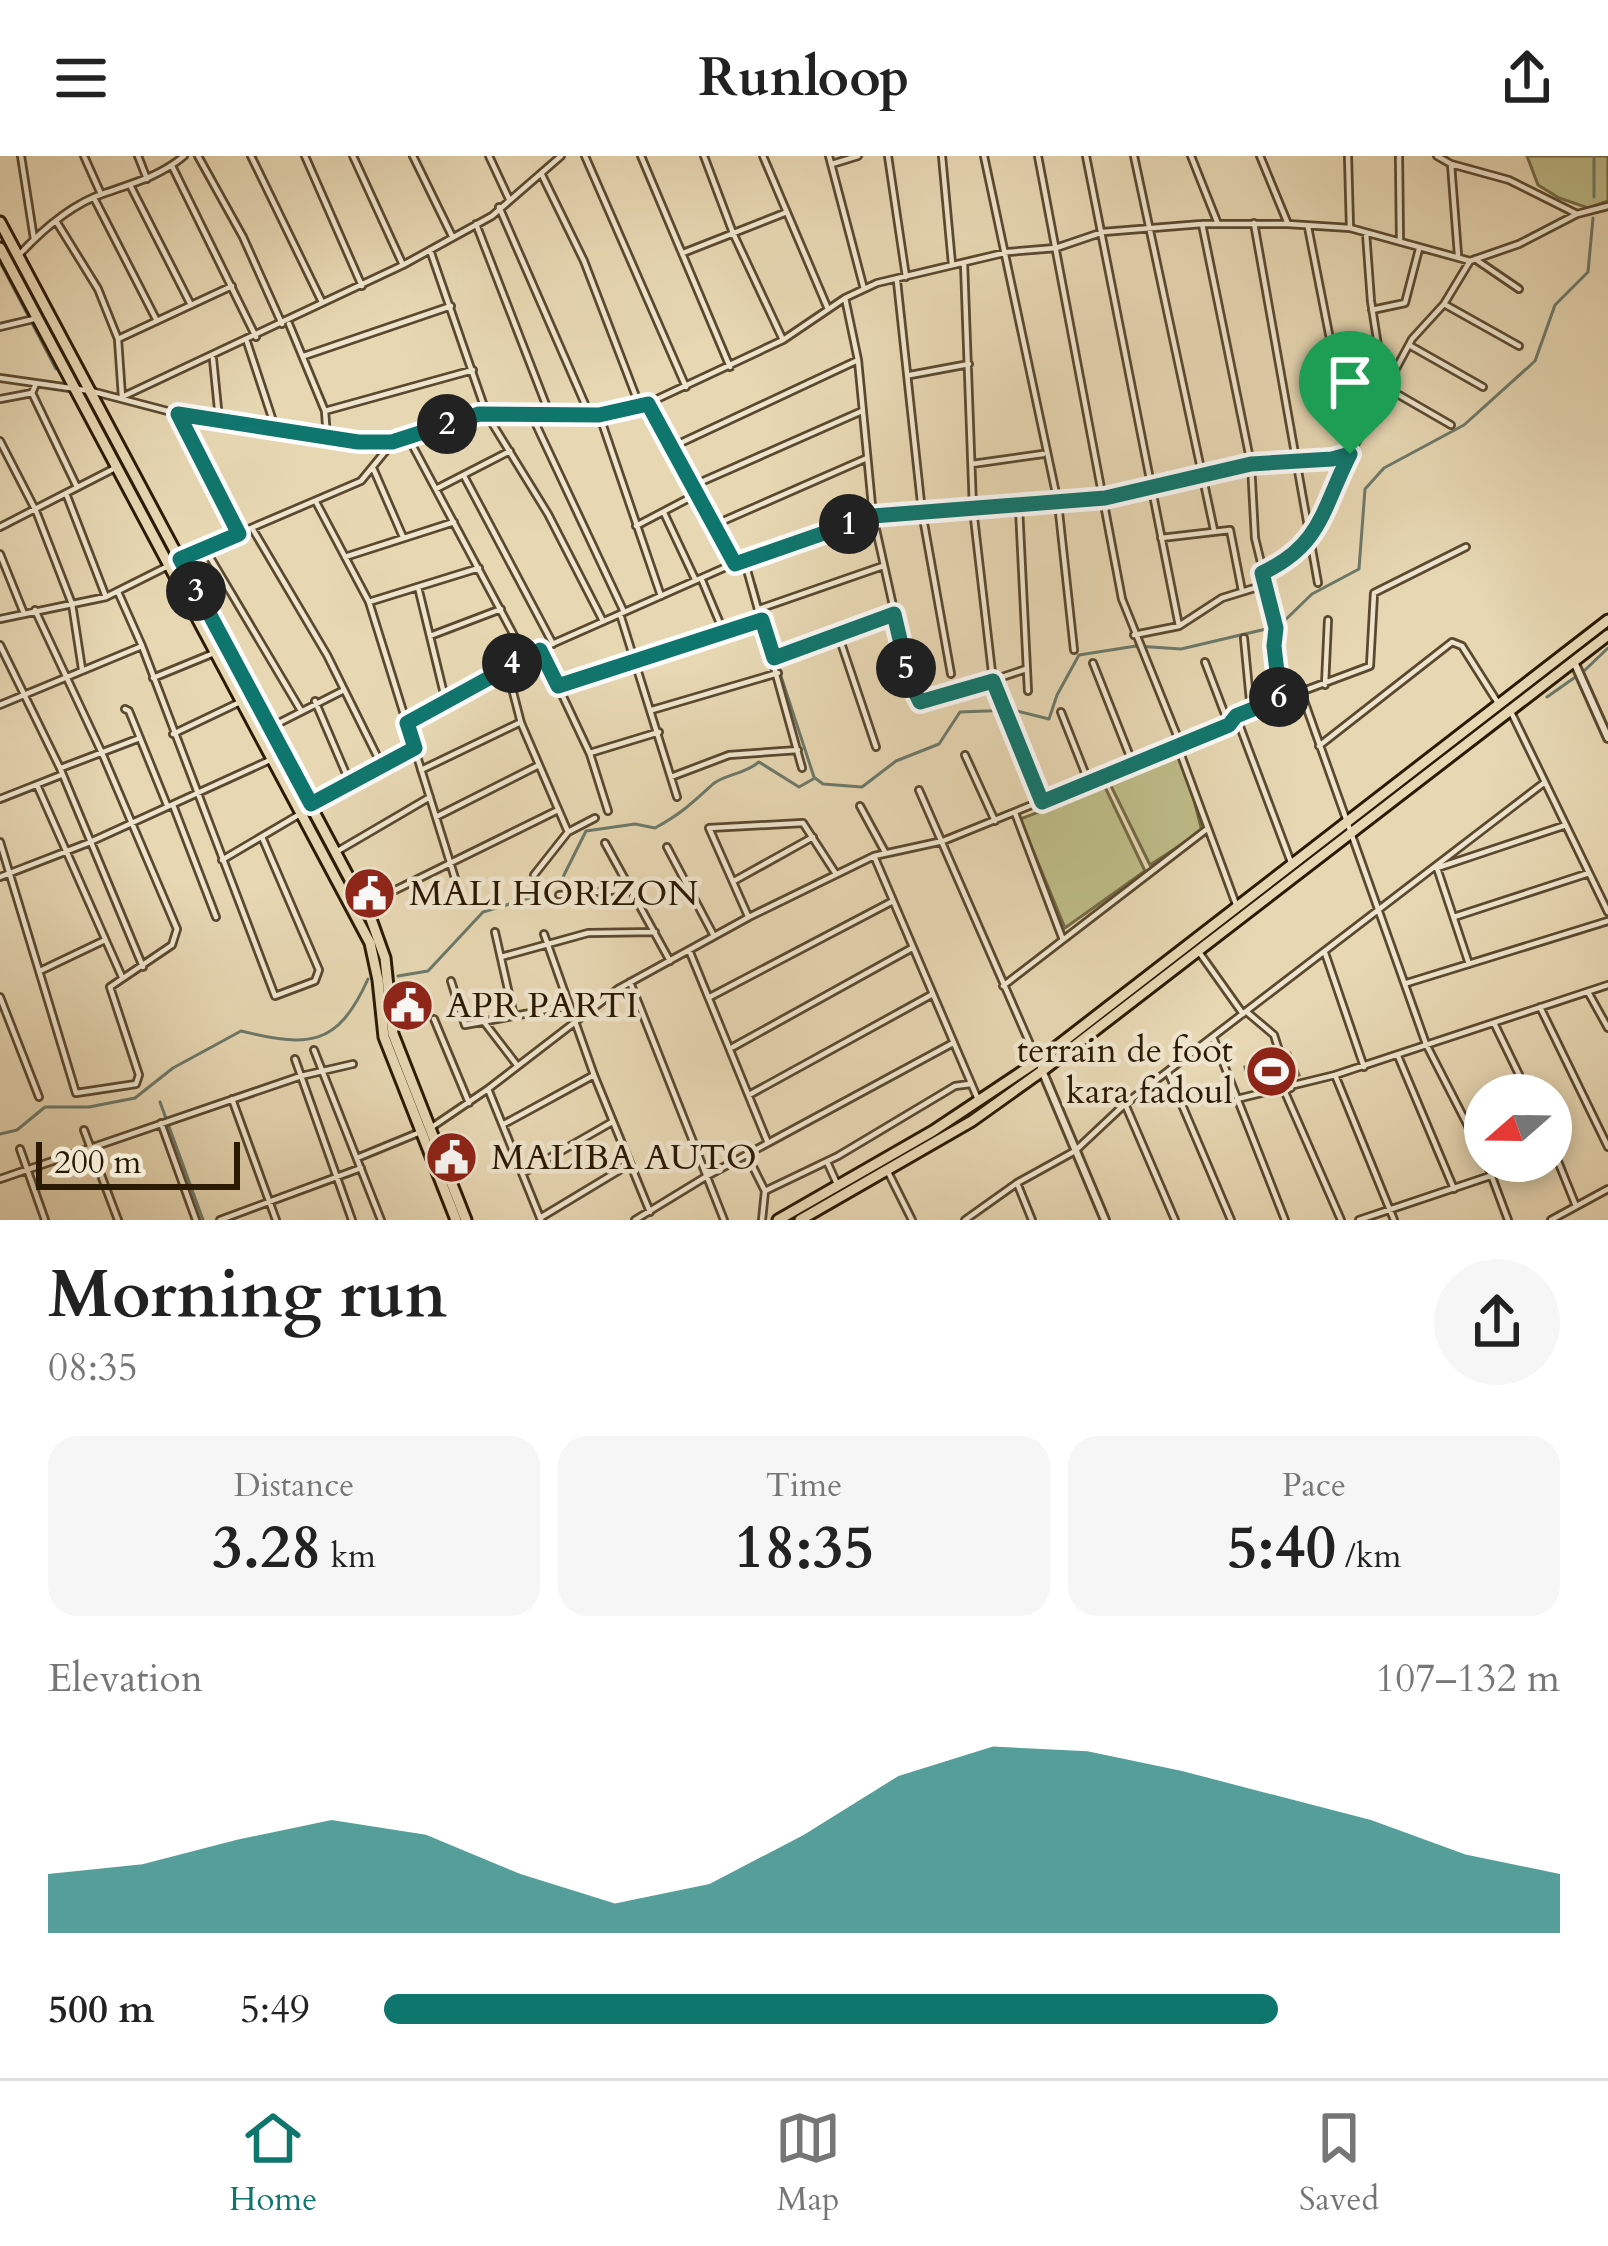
<!DOCTYPE html>
<html lang="en">
<head>
<meta charset="utf-8">
<style>
	body { margin:0; font-family:Cardo,serif; background:#f6f6f6; color:#222; height:100vh; display:flex; flex-direction:column; font-size:45px; white-space:nowrap }
	* { box-sizing:border-box; margin:0 }
	p { font-size:39px; color:#767676 }
	.icon { flex:none; width:66px; height:66px; fill:none; stroke:currentColor; stroke-width:2; stroke-linecap:round; stroke-linejoin:round }
	.map { position:relative; height:1064px; overflow:hidden }
	.sheet { display:flex; flex-direction:column; background:#fff; flex:1 }
	.sheet>* { flex:none }
	.needle { width:78px; rotate:250deg }
	.fabs { position:absolute; left:1464px; top:918px; display:grid; gap:24px }
	.fabs a { display:grid; place-items:center; width:108px; height:108px; border-radius:50%; background:#fff; box-shadow:0 6px 18px #0003; font-size:60px }
	.scale { position:absolute; left:36px; bottom:30px; width:204px; box-sizing:border-box; padding-left:12px; border:6px solid #2b1a03; border-top:0; font-size:33px; line-height:42px; white-space:nowrap; color:#2b1a03; -webkit-text-stroke:9px #efe5ce; paint-order:stroke }
	.pin { position:absolute; display:grid; place-items:center; width:102px; height:102px; color:#fff; margin:-123px -51px; border-radius:50% 50% 50% 0; rotate:-45deg; box-shadow:0 0 12px #0007 }
	.pin .icon { rotate:45deg }
	.km { position:absolute; width:60px; height:60px; margin:-30px; border-radius:50%; background:#222; color:#fff; font-size:33px; line-height:60px; text-align:center }
	.round { display:grid; place-items:center; flex:none; width:126px; height:126px; border-radius:63px; background:#f6f6f6 }
	.overview { display:flex; align-items:center; justify-content:space-between; height:204px; padding:0 48px }
	h1 { font-size:66px; font-weight:800; line-height:90px }
	.figures { display:grid; grid-template-columns:repeat(3,1fr); gap:18px; height:204px; padding:12px 48px }
	.figures div { display:grid; align-content:center; border-radius:30px; background:#f6f6f6; text-align:center }
	.figures b { font-size:60px; font-weight:800 }
	.figures small { font-size:33px; font-weight:400 }
	.figures p { font-size:33px }
	.chart { height:336px; padding:24px 48px }
	.chart p { display:flex; justify-content:space-between }
	.chart svg { width:100%; height:216px; margin-top:12px; fill:#0f766e; opacity:.7 }
	ul { padding:0 48px; list-style:none; font-size:39px }
	li { display:grid; grid-template-columns:192px 144px 1fr; align-items:center; height:90px }
	li i { height:30px; border-radius:15px; background:#0f766e }
	header { display:flex; justify-content:space-between; align-items:center; height:156px; padding:0 48px; background:#fff; font-size:54px; font-weight:800 }
	.dock { display:flex; justify-content:space-around; align-items:center; height:168px; border-top:3px solid #e0e0e0; background:#fff; font-size:33px; color:#767676 }
	.dock a { display:grid; justify-items:center; gap:6px }
	.dock .selected { color:#0f766e }
	.map>svg:first-child { display:block }
</style>
</head>
<body>
<header><svg class="icon" aria-label="menu" viewBox="0 0 24 24"><path d="M4 6h16M4 12h16M4 18h16"/></svg>Runloop<svg class="icon" aria-label="share" viewBox="0 0 24 24"><path d="M12 15V3M7 8l5-5 5 5M5 13v7h14v-7"/></svg></header>
<div class="map">
<svg width="1608" height="1064" viewBox="0 0 1608 1064">
	<rect width="100%" height="100%" fill="#e7d7b3"/>
	<filter id="stains"><feTurbulence type="fractalNoise" baseFrequency=".00167" numOctaves="4"/><feColorMatrix values="0 0 0 0 .2 0 0 0 0 .09 0 0 0 0 .02 0 0 0 .5 -.17"/></filter>
	<radialGradient id="worn" r=".72"><stop offset=".6" stop-color="#630" stop-opacity="0"/><stop offset="1" stop-color="#630" stop-opacity=".3"/></radialGradient>
	<path fill="#bdbc88" stroke="#746b46" stroke-width="3" d="M1527,0H1608V45L1588,52L1559,42L1538,29Z
		M1181,594L1202,675L1150,709L1110,628Z
		M1105,631L1145,715L1065,772L1020,663Z
		M1290,897L1299,919L1251,929L1245,911Z"/>
	<g fill="none" stroke-linecap="round" stroke-linejoin="round">
		<path stroke="#6c796a" stroke-width="3" d="M1594,41V0
			M0,106L56,213
			M755,429L761,450
			M762,454L775,498
			M776,505L814,621
			M1585,514L1608,492
			M1547,541L1574,522
			M398,820L428,815L483,756L536,740L562,723L586,675L635,668L655,672C681,658 692,647 713,628C725,618 743,619 759,606L799,631L815,622L823,628L862,631L896,605L939,588L960,556L1013,554L1049,563L1057,539L1079,499L1136,490L1181,493L1279,470L1312,438L1359,413L1365,333L1384,312L1464,269L1535,205L1555,149L1588,116L1593,62
			M160,946L203,1064
			M0,978L17,974L45,951H89L135,942L173,912L241,875C308,891 337,892 368,823"/>
		<defs>
			<path id="minor" d="M21,0L34,83
				M84,0L101,38
				M138,0L147,23
				M198,0L243,81L282,168
				M251,0L322,146
				M305,0L362,130
				M353,0L403,109
				M413,0L452,80
				M489,0L509,43
				M585,0L686,231
				M641,0L730,211
				M704,0L733,77L783,184
				M763,0L828,153
				M829,0L864,133
				M888,0L906,121
				M942,0L952,108
				M984,0L1058,347L1074,494
				M1038,0L1122,443L1180,587L1182,602L1237,751
				M1086,0L1179,470
				M1134,0L1214,374
				M1191,0L1218,68
				M1260,0L1288,68
				M1348,0L1350,72
				M1399,0L1400,86
				M1437,0L1451,8L1509,24L1577,58
				M832,8L858,0
				M1451,8L1458,99
				M172,10L256,181
				M542,19L584,105L640,251
				M131,31L191,149
				M94,42L157,165
				M499,51L588,255
				M56,65L98,133L118,183L122,241L403,109L492,60L561,0
				M1254,67L1318,427
				M476,68L550,259
				M1202,68L1251,308L1255,382L1277,472L1273,490L1279,540
				M1308,71L1352,295
				M1366,77L1371,145L1385,235
				M430,94L487,259L548,358L603,465
				M683,97L787,56
				M18,100C42,74 71,48 105,37C134,27 160,20 184,0
				M1475,103L1519,133
				M964,107L973,353L993,525L1042,646
				M897,125L922,356L951,518
				M845,142L858,204L873,360L910,526L917,543L927,546L1026,513
				M1444,148L1519,190
				M1372,154L1405,147L1419,93
				M289,168L325,255L327,281
				M0,171L38,162
				M118,183L232,130
				M247,186L275,271
				M1409,189L1483,231
				M304,200L451,150
				M213,203L219,263
				M910,219L969,208
				M0,222L91,235L179,258L358,285L393,286L479,258H599L640,251L783,184L845,142L877,127L1008,96L1056,92L1103,76L1202,68H1288L1350,72L1470,105L1519,88L1577,58L1608,50
				M1387,232L1451,269
				M32,237L77,331
				M0,243L32,237L35,230
				M648,248L734,406
				M325,255L473,214
				M179,258L238,376
				M599,258L661,440
				M532,260L624,456
				M409,283L525,500
				M0,285L36,355L72,448L82,513
				M672,291L858,204
				M972,308L1043,298
				M373,312L403,381
				M464,320L553,488
				M692,330L862,255
				M436,333L510,295
				M67,340L106,441
				M316,346L369,446L463,748
				M1019,352L1028,535
				M664,357L695,423
				M714,369L867,302
				M636,370L695,339
				M0,371L117,311
				M252,372L327,499L382,610
				M1161,382L1230,374L1242,435
				M205,393L300,553
				M0,398L23,455
				M345,401L454,366
				M181,402L361,325L393,286
				M744,403L802,612
				M1261,417L1287,405L1312,381L1350,298L1412,183L1444,148L1470,105
				M701,422L724,477
				M418,431L445,542
				M118,436L142,490L275,840L315,825L319,814L262,681
				M369,446L479,412
				M759,453L883,410
				M620,458L677,641
				M0,463L106,441L170,409
				M838,478L876,591
				M1134,479L1179,470L1222,442L1261,430
				M430,480L501,453
				M1244,482L1251,555
				M0,489L60,612L143,811
				M541,494L590,598L608,655
				M775,501L894,458
				M1205,506L1229,569
				M1093,507L1133,608
				M507,513L521,567L568,676
				M153,522L214,497
				M558,529L762,464
				M1325,529L1328,464
				M1301,536L1426,888L1485,1003
				M315,545L350,627
				M0,549L142,490
				M125,553L129,555L167,649
				M652,554L778,517
				M1061,556L1089,627
				M1511,556L1608,756
				M1236,560L1292,709
				M407,567L525,500L620,458L744,403L873,360L1105,342L1251,308L1332,303L1350,298
				M269,572L344,534
				M173,578L238,547
				M1319,590L1452,486L1462,490L1498,547
				M590,597L659,576
				M965,599L995,665
				M61,612L140,582
				M421,614L519,567
				M671,621L729,599L798,594
				M37,629L122,821
				M919,634L1037,904
				M0,643L61,619
				M311,648L415,593
				M173,649L216,761
				M860,650L885,696
				M1015,657L1063,784
				M436,661L537,610
				M0,686L76,937L136,928L139,919L110,831L172,789L177,773L102,597L35,454
				M605,687L670,805
				M667,691L714,780
				M336,696L430,641
				M874,700L943,685L1229,569L1236,560L1370,510L1374,437L1466,391
				M222,704L300,658
				M534,719L568,676L595,662
				M0,721L88,687L270,604
				M734,725L813,681
				M559,739L632,733
				M367,748L556,655
				M748,760L709,672L803,667L836,718
				M1454,761L1589,717
				M495,776L514,860
				M544,778L594,919L650,1056
				M689,794L768,987
				M1199,796L1243,858
				M1325,797L1364,911
				M501,801L588,777L655,776
				M1469,808L1437,712L1566,669
				M40,815L105,784
				M451,825L465,869L567,850
				M630,826L724,1064
				M1407,827L1608,765
				M1003,830L1207,673
				M1588,836L1608,872
				M0,841L39,941
				M710,841L891,746
				M1540,851L1608,991
				M1248,857L1274,879L1291,932
				M434,863L469,947
				M484,866L517,909
				M1494,867L1529,939
				M1213,881L1285,1064
				M733,891L912,792
				M314,894L381,1064
				M1398,900L1454,1033
				M295,903L352,1064
				M1168,916L1231,1064
				M488,933L541,1064
				M1284,934L1341,1064
				M749,939L931,839
				M232,943L276,1064
				M1237,943L1335,919
				M161,967L196,1064
				M504,968L594,919
				M429,973L488,933L618,833L749,761L874,700L977,941
				M84,974L118,1064
				M1551,988L1576,1050
				M20,993L45,1064
				M747,999L765,1035
				M357,1002L418,977
				M1486,1005L1508,1064
				M828,1008L838,1030
				M888,1016L912,1064
				M523,1017L612,966
				M0,1023L301,920L353,908
				M1017,1027L1032,1064
				M540,1062L628,1009
				M220,1064L361,1012
				M635,1064L707,1020L953,887
				M762,1064L765,1035L838,1000L955,930L970,928
				M965,1064L1017,1027L1075,995L1125,948
				M1175,1064L1125,948L1545,626
				M1359,1064L1493,1019
				M1394,1064L1335,919L1608,829
				M1551,1064L1608,1033"/>
			<path id="tertiary" d="M1575,508L1608,582
				M1041,912L1105,1064"/>
			<path id="primary" d="M0,66L371,763L385,802L393,878L466,1064
				M0,92L370,787L378,824L384,881L456,1064"/>
			<path id="trunk" d="M778,1064L933,975L1038,905L1608,464
				M800,1064L972,965L1042,915L1608,479"/>
		</defs>
		<use href="#minor" stroke="#5a492f" stroke-width="10"/>
		<use href="#tertiary" stroke="#5a492f" stroke-width="12"/>
		<use href="#primary" stroke="#2b1a03" stroke-width="15"/>
		<use href="#trunk" stroke="#2b1a03" stroke-width="15"/>
		<use href="#minor" stroke="#efe5ce" stroke-width="4.5"/>
		<use href="#tertiary" stroke="#efe5ce" stroke-width="6"/>
		<use href="#primary" stroke="#e7d7b3" stroke-width="9"/>
		<use href="#trunk" stroke="#e7d7b3" stroke-width="9"/>
	</g>
	<g fill="none" stroke-linecap="round" stroke-linejoin="round">
		<defs>
			<path id="route" d="M648,248L735,408L873,360L1105,342L1251,308L1332,303L1350,298C1322,353 1322,389 1262,417L1276,472L1274,490L1280,542L1236,560L1229,569L1042,646L993,525L920,546L910,526L894,458L774,502L762,464L558,530L540,494L407,567L415,592L311,648L180,403L239,378L178,258L358,286H392L479,258L599,259Z"/>
		</defs>
		<use href="#route" stroke="#fff" stroke-width="24"/>
		<use href="#route" stroke="#0f766e" stroke-width="15"/>
	</g>
	<defs>
		<symbol id="civic-disc" viewBox="-11 -11 22 22"><circle r="9.5" fill="#8f2418" stroke="#efe5ce"/><path d="M-.6-6.5H3V-4.5H.6V-3L4-1V1h2V6H-6V1h2V-1L-.6-3ZM-1.2 2.5V6h2.4V2.5Z" fill="#fff"/></symbol>
		<symbol id="stadium-disc" viewBox="-11 -11 22 22"><circle r="9.5" fill="#8f2418" stroke="#efe5ce"/><path d="M0-5a6.5 5 0 1 0 0 10a6.5 5 0 1 0 0-10ZM-3.5-1.8h7v3.6h-7Z" fill="#fff"/></symbol>
	</defs>
	<g fill-rule="evenodd">
		<use href="#civic-disc" x="340" y="708" width="59" height="59"/>
		<use href="#civic-disc" x="378" y="820" width="59" height="59"/>
		<use href="#stadium-disc" x="1242" y="886" width="59" height="59"/>
		<use href="#civic-disc" x="422" y="972" width="59" height="59"/>
	</g>
	<g text-anchor="middle" dominant-baseline="central" stroke-width="9" stroke-linejoin="round" paint-order="stroke">
		<g font-size="36" fill="#2b1a03" stroke="#efe5ce" text-anchor="start">
			<text x="409" y="737">MALI HORIZON</text>
			<text x="446" y="849">APR PARTI</text>
			<text x="1233" y="894" text-anchor="end">terrain de foot<tspan x="1233" dy="41">kara fadoul</tspan></text>
			<text x="491" y="1001">MALIBA AUTO</text>
		</g>
	</g>
	<rect width="100%" height="100%" filter="url(#stains)"/>
	<rect width="100%" height="100%" fill="url(#worn)"/>
</svg>
<div class="fabs">
<a><svg class="needle" viewBox="-14 -14 28 28"><path d="M0-13l5 13h-10z" fill="#e53935"/><path d="M0 13l5-13h-10z" fill="#767676"/></svg></a>
</div>
<div class="scale">200 m</div>
<div class="pin" style="left:1350px;top:298px;background:#1e9e55"><svg class="icon" aria-label="arrive" viewBox="0 0 24 24"><path d="M6 21V4h12l-3 4 3 4H6"/></svg></div>
<b class="km" style="left:849px;top:368px">1</b>
<b class="km" style="left:447px;top:268px">2</b>
<b class="km" style="left:196px;top:435px">3</b>
<b class="km" style="left:512px;top:507px">4</b>
<b class="km" style="left:906px;top:512px">5</b>
<b class="km" style="left:1279px;top:541px">6</b>
</div>
<section class="sheet">
<div class="overview"><div><h1>Morning run</h1><p>08:35</p></div><a class="round"><svg class="icon" aria-label="share" viewBox="0 0 24 24"><path d="M12 15V3M7 8l5-5 5 5M5 13v7h14v-7"/></svg></a></div>
<div class="figures">
<div><p>Distance</p><b>3.28<small> km</small></b></div>
<div><p>Time</p><b>18:35</b></div>
<div><p>Pace</p><b>5:40<small> /km</small></b></div>
</div>
<div class="chart"><p><span>Elevation</span>107–132 m</p>
<svg viewBox="0 0 160 44" preserveAspectRatio="none"><path d="M0 44V32L10 30L20 25L30 21L40 24L50 32L60 38L70 34L80 24L90 12L100 6L110 7L120 11L130 16L140 21L150 28L160 32V44z"/></svg>
</div>
<ul>
<li><b>500 m</b>5:49<i style="width:76%"></i></li>
</ul>
</section>
<nav class="dock">
<a class="selected"><svg class="icon" aria-label="home" viewBox="0 0 24 24"><path d="M3 11l9-7 9 7M6 9v11h12V9"/></svg>Home</a>
<a><svg class="icon" aria-label="map" viewBox="0 0 24 24"><path d="M3 6l6-2 6 2 6-2v14l-6 2-6-2-6 2zM9 4v14M15 6v14"/></svg>Map</a>
<a><svg class="icon" aria-label="saved" viewBox="0 0 24 24"><path d="M7 4h10v16l-5-4-5 4z"/></svg>Saved</a>
</nav>
</body>
</html>
